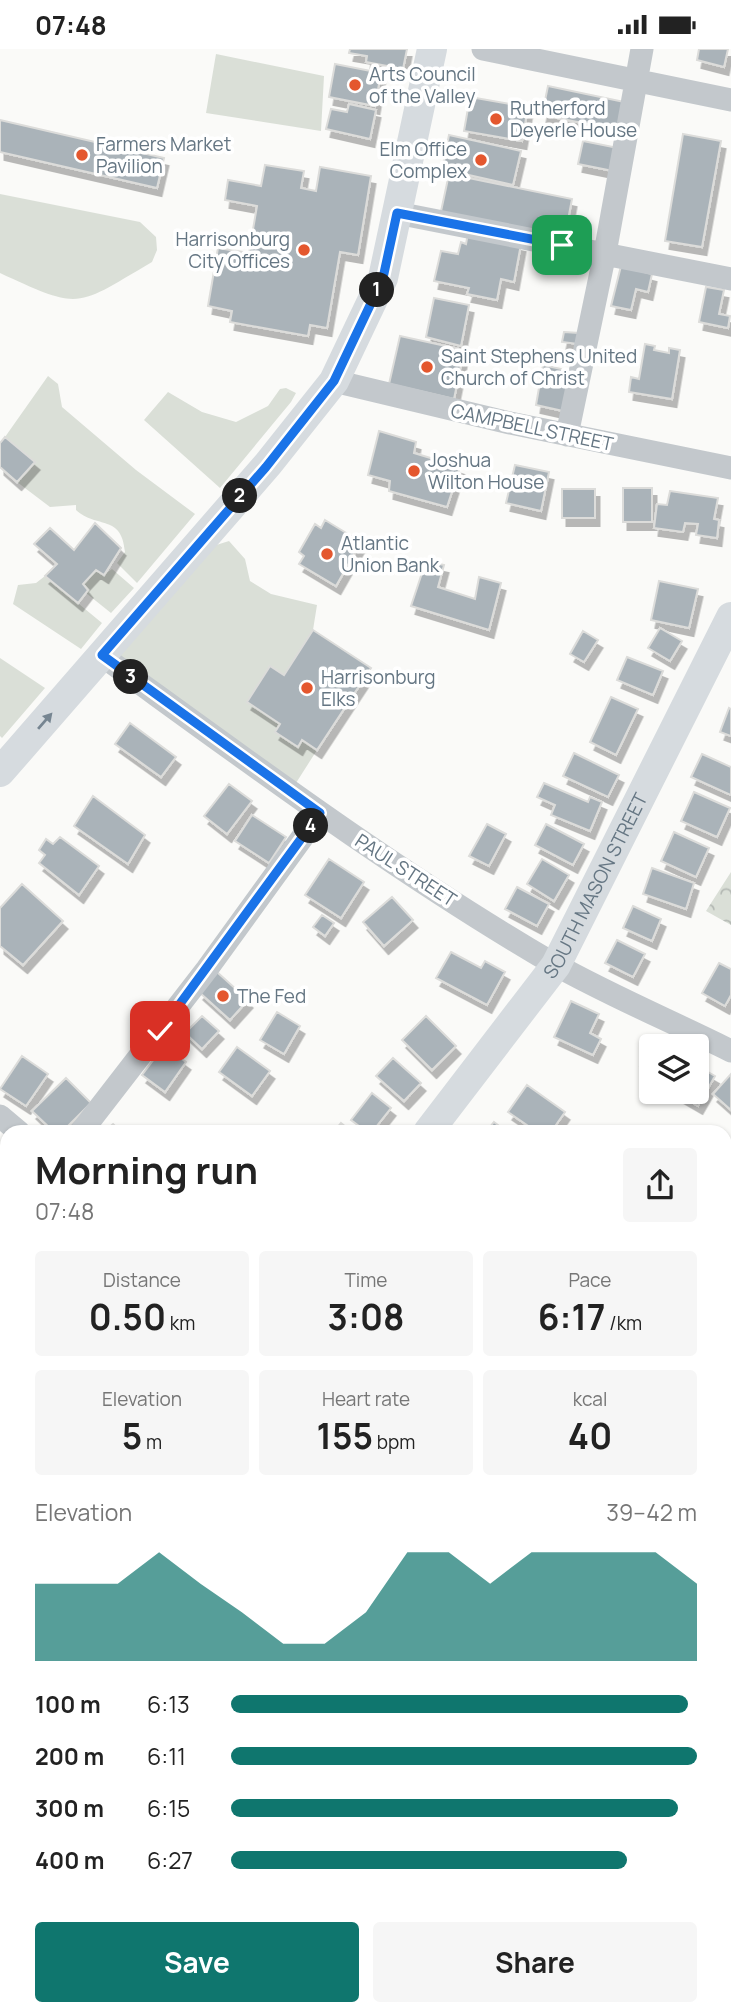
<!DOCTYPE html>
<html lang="en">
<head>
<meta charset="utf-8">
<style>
	body { margin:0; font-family:Manrope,sans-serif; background:#f6f6f6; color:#222; height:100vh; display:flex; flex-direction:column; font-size:26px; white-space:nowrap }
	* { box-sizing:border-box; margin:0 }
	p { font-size:23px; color:#767676 }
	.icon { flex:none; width:38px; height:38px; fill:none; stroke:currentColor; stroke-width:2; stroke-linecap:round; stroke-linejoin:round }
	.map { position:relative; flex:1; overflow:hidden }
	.details { position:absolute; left:0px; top:1076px; width:732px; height:891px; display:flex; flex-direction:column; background:#fff; border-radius:21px 21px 0 0; box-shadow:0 2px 5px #0004 }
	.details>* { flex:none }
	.tools { position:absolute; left:639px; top:985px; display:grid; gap:14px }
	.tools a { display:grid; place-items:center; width:70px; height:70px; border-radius:7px; background:#fff; box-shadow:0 2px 5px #0004; font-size:35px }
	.pin { position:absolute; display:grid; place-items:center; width:60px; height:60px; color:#fff; margin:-30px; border-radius:14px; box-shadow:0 4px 10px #0006 }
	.km { position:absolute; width:35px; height:35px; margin:-18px; border-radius:50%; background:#222; color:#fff; font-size:19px; line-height:35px; text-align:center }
	.round { display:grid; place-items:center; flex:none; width:74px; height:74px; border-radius:7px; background:#f6f6f6 }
	.summary { display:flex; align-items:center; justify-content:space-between; height:119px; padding:0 35px }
	h1 { font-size:38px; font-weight:700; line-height:52px }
	.metrics { display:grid; grid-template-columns:repeat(3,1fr); gap:10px; height:119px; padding:7px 35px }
	.metrics div { display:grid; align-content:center; border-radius:7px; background:#f6f6f6; text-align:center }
	.metrics b { font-size:35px; font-weight:700 }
	.metrics small { font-size:19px; font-weight:400 }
	.metrics p { font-size:19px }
	.chart { height:196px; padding:14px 35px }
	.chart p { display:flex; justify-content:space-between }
	.chart svg { width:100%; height:126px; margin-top:7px; fill:#0f766e; opacity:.7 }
	.primary-button { display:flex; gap:14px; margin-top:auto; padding:14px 35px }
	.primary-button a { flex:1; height:80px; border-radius:7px; background:#0f766e; color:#fff; font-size:28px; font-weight:700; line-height:80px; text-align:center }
	.primary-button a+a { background:#f6f6f6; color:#222 }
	ul { padding:0 35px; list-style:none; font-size:23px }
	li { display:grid; grid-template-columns:112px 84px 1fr; align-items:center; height:52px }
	li i { height:18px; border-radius:9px; background:#0f766e }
	.status { display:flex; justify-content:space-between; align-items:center; height:49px; padding:0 35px; background:#fff; direction:ltr }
	.status svg { height:19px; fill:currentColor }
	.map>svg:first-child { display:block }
</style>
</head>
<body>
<div class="status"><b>07:48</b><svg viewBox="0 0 49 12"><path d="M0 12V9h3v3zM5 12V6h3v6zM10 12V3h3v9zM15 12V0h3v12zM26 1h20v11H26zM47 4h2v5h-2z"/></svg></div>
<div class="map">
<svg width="731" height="1966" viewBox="0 0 731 1966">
	<defs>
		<pattern id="forest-crowns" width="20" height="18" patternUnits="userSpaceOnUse" patternTransform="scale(1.75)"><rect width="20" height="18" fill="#dadfd7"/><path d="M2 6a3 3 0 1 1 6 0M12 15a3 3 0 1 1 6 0" fill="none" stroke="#b4b9b4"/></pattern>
		<filter id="shadow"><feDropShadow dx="4.5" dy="8" stdDeviation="0" flood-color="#0004"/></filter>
	</defs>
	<rect width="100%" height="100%" fill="#fafaf8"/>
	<path fill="#e8e9e9" d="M0,1495L7,1501V1960H548L558,1966H0Z"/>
	<path fill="#dadfd7" d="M216,5L324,27L321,82L206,64Z
		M0,145L140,173L156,188L157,201L152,213C75,258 82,262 0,224Z
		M48,327L58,335L62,358L136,421L195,465L137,534L117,514L125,503C122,465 97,480 76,461V456L50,458L17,433L35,413L5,388Z
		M286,339L296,344L291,353L220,439L144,371L168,343L202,363L236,373L268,357L280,340Z
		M229,492L245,510L250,532L271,545L317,556L313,581L284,626L270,617L247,653L280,675L275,683L298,697L302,691L317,701L296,734L117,607L210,498Z
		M112,520L134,539L111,564L86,544L88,541L83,535L96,521L104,526Z
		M45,527L102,574L81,600L13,555L18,536L36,534Z
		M0,609L45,639L2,689L0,687Z"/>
	<path fill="url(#forest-crowns)" d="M731,823V876L706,862Z
		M725,1889L731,1891V1966H648L653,1960H724Z"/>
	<path fill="#aab3b9" stroke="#dcdcda" stroke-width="2" filter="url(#shadow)" d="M350,0H407L403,20L366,13L367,7L349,4Z
		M699,0H728L724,18L697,11Z
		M335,15L381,24L375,57L329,48Z
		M548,37L629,54L623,82L542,66Z
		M470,48L528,58L522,92L464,82Z
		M349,55L376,61L370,90L326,80L331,60L347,63Z
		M0,71L164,109L157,139L0,103Z
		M683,85L721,92L702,198L665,192Z
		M449,86L521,102L513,136L442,120Z
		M583,92L618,99L613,122L578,115Z
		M265,116L304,122L301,139L316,142L320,118L371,127L358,206L340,203L327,279L310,276L308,287L230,273L232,262L208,257L218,199L249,204L257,157L225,151L228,131L261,137Z
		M449,125L572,150L564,192L440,167Z
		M468,184L521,195L514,233L501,230L497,251L467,245L469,239L434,232L441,202L458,205L461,193L466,195Z
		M621,217L652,225L648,243L636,240L631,261L611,257Z
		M706,238L724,241L719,265L730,267L728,279L699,273Z
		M434,249L469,256L461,297L426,288Z
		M564,283L579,284L578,295L562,293Z
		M400,287L464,301L454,350L389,335Z
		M645,295L655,297L654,301L669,304V299L680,301L672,350L629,343L631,328L639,330Z
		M543,316L570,322L563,362L536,356Z
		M379,382L416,393L414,404L460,418L447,458L389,442L390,432L368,426Z
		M5,388L35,413L17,433L0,418V394Z
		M515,416L549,423L541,462L506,454Z
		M623,439H652V473H623Z
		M562,440H595V469H562Z
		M670,442L718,449L714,470L719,471L717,489L696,486L698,475L685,474L683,483L654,479L657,455L667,456Z
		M325,471L361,493L336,537L299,515L304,507L299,503L315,475L321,479Z
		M95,474L121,499L104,526L96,521L83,535L88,541L78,554L45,527L57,515L34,495L50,479L74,501Z
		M426,512L444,516L438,538L475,550L479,528L501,534L489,581L411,557Z
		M659,532L698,540L689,579L651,571Z
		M660,579L682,592L670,612L648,599Z
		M313,581L371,619L317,701L302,691L298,698L275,683L280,675L247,653L270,617L284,626Z
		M583,582L598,591L584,613L570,605Z
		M627,608L663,622L653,646L617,631Z
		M611,648L638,660L616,706L590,693Z
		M729,659L731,660V687L720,683Z
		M130,674L176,708L161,728L115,695Z
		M574,704L619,726L608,748L563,727Z
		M702,705L731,718V746L691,728Z
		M544,734L588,753L590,748L602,753L590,782L551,766L555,756L537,748Z
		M229,735L252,752L227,785L204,767Z
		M694,743L730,759L717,788L681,772Z
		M93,747L145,786L128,815L74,777Z
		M252,766L286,788L269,814L235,792Z
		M487,775L506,785L489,817L469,807Z
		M546,775L584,795L573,816L535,796Z
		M674,783L709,799L696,828L661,812Z
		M60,788L99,817L79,846L39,814L45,806L39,801L46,790L53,795Z
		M329,810L364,833L341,869L305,846Z
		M542,810L569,826L554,852L527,835Z
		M652,819L694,834L686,860L643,845Z
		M22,835L63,872L23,916L0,897V859Z
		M517,838L549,855L537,877L505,860Z
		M392,848L413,871L384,897L363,873Z
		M633,857L661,870L652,892L623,879Z
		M322,866L334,874L325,887L313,878Z
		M617,891L645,905L633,928L605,914Z
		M451,903L481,919L485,912L505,923L487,956L436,929Z
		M719,914L731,920V946L725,957L702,944Z
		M217,923L248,951L230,971L199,943Z
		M571,952L599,965L590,984L601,990L593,1006L554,988Z
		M277,963L300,977L284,1005L260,991Z
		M202,967L219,982L202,1000L185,984Z
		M426,967L456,997L432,1021L402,991Z
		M655,991L666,998H651V1023L640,1017Z
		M164,997L186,1013L165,1043L142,1026Z
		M237,998L270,1022L252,1047L219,1023Z
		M22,1007L48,1025L26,1057L0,1040Z
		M393,1009L421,1034L404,1052L376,1027Z
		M696,1016L715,1027L698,1057L674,1043H696Z
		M731,1025V1061L713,1045Z
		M66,1029L91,1054L62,1083H54L32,1062Z
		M527,1036L565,1063L551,1083H537L508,1063Z
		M372,1044L391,1059L372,1083H367L351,1071Z
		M494,1073L507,1083H486Z
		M341,1074L352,1083H334Z
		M113,1075L121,1083H104Z
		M2,1118L7,1122V1151L1,1158Z
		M731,1290V1315L724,1309V1298Z
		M7,1389V1423L0,1417V1396Z
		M724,1409L731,1414V1431L724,1439Z
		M725,1566L731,1569V1603L724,1598Z
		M7,1636V1748L0,1741V1643Z
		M731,1745V1775L724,1781V1751Z
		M7,1766V1923L0,1916V1768Z
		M174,1960H177L183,1966H168Z
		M254,1960H426L420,1966H260Z
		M513,1960H519L526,1966H507Z"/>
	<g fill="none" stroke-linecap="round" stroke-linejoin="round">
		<path stroke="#c3c8cc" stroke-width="23" d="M483,0L731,51
			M397,164L731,230
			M334,332L510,374L731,419
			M567,386L605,204L642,0
			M101,606C249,713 396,823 554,915C611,947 673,973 731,1002
			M0,1067L19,1083
			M81,1083L207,920L320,764
			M724,1355L731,1360
			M0,1565L7,1557
			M0,1595L7,1587
			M724,1674L731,1667
			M724,1693L731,1699
			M468,1966L472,1960"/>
		<g stroke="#d6dbdf" stroke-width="30">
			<path d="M0,723L268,415L334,332L383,229L432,0"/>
			<path id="s1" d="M428,1083L556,916L731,568"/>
			<path d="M0,1454L7,1459"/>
			<path d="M0,1494L7,1500"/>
			<path d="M595,1960L606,1966"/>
		</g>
	</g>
	<defs><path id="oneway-solid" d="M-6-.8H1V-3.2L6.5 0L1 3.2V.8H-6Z" transform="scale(1.75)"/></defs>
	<use fill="#768591" href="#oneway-solid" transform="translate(45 672) rotate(-49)"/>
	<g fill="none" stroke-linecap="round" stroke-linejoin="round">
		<defs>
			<path id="route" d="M160,982L320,764L102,606L266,418L334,332L383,229L397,164L562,196"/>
		</defs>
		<use href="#route" stroke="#fff" stroke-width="14"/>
		<use href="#route" stroke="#1a73e8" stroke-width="9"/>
	</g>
	<g fill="#e4572e" stroke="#fff" stroke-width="2.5">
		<circle cx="355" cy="36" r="7"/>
		<circle cx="496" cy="70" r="7"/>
		<circle cx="82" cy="106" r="7"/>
		<circle cx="481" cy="111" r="7"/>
		<circle cx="304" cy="201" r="7"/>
		<circle cx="427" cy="318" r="7"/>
		<circle cx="414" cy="422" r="7"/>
		<circle cx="327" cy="505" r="7"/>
		<circle cx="307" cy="639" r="7"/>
		<circle cx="223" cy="947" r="7"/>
	</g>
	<g text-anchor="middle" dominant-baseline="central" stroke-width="7" stroke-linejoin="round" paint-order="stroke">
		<g font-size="19" fill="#657683" stroke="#fff" text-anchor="start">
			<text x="369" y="25">Arts Council<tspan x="369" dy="22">of the Valley</tspan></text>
			<text x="510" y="59">Rutherford<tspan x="510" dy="22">Deyerle House</tspan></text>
			<text x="96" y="95">Farmers Market<tspan x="96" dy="22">Pavilion</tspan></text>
			<text x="467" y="100" text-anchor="end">Elm Office<tspan x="467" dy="22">Complex</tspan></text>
			<text x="290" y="190" text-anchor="end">Harrisonburg<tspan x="290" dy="22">City Offices</tspan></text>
			<text x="441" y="307">Saint Stephens United<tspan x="441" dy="22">Church of Christ</tspan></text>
			<text x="428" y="411">Joshua<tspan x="428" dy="22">Wilton House</tspan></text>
			<text x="341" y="494">Atlantic<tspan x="341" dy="22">Union Bank</tspan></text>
			<text x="321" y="628">Harrisonburg<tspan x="321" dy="22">Elks</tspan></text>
			<text x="237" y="947">The Fed</text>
		</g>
		<g font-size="19" fill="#657683" stroke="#fff">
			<text transform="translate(532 378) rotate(12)">CAMPBELL STREET</text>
			<text transform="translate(406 821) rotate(33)">PAUL STREET</text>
			<text stroke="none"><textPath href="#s1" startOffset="299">SOUTH MASON STREET</textPath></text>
		</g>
	</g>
</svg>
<div class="tools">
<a><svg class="icon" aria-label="layers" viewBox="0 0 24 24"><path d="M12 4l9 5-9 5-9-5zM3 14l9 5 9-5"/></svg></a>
</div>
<div class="pin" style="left:562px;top:196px;background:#1e9e55"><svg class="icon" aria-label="arrive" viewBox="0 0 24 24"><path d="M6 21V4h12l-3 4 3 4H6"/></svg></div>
<div class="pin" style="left:160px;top:982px;background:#d93025"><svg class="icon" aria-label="check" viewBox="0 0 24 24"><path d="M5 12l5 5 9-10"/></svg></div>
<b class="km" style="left:377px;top:241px">1</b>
<b class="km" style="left:240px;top:447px">2</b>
<b class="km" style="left:131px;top:628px">3</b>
<b class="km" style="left:311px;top:777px">4</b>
<section class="details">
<div class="summary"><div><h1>Morning run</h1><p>07:48</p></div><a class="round"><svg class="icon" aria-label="share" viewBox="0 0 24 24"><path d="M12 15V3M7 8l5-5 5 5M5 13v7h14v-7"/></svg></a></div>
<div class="metrics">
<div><p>Distance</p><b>0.50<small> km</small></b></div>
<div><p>Time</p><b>3:08</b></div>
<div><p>Pace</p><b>6:17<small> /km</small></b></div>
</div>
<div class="metrics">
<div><p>Elevation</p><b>5<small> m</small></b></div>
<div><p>Heart rate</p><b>155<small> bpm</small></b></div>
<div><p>kcal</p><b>40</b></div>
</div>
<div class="chart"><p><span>Elevation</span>39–42 m</p>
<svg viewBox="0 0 160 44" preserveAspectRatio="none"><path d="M0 44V17L10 17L20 17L30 6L40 17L50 27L60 38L70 38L80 27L90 6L100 6L110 17L120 6L130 6L140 6L150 6L160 17V44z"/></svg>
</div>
<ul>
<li><b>100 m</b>6:13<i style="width:98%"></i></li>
<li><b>200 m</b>6:11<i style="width:100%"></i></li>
<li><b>300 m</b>6:15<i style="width:96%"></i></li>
<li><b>400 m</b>6:27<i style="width:85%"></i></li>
</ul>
<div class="primary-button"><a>Save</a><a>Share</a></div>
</section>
</div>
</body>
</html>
